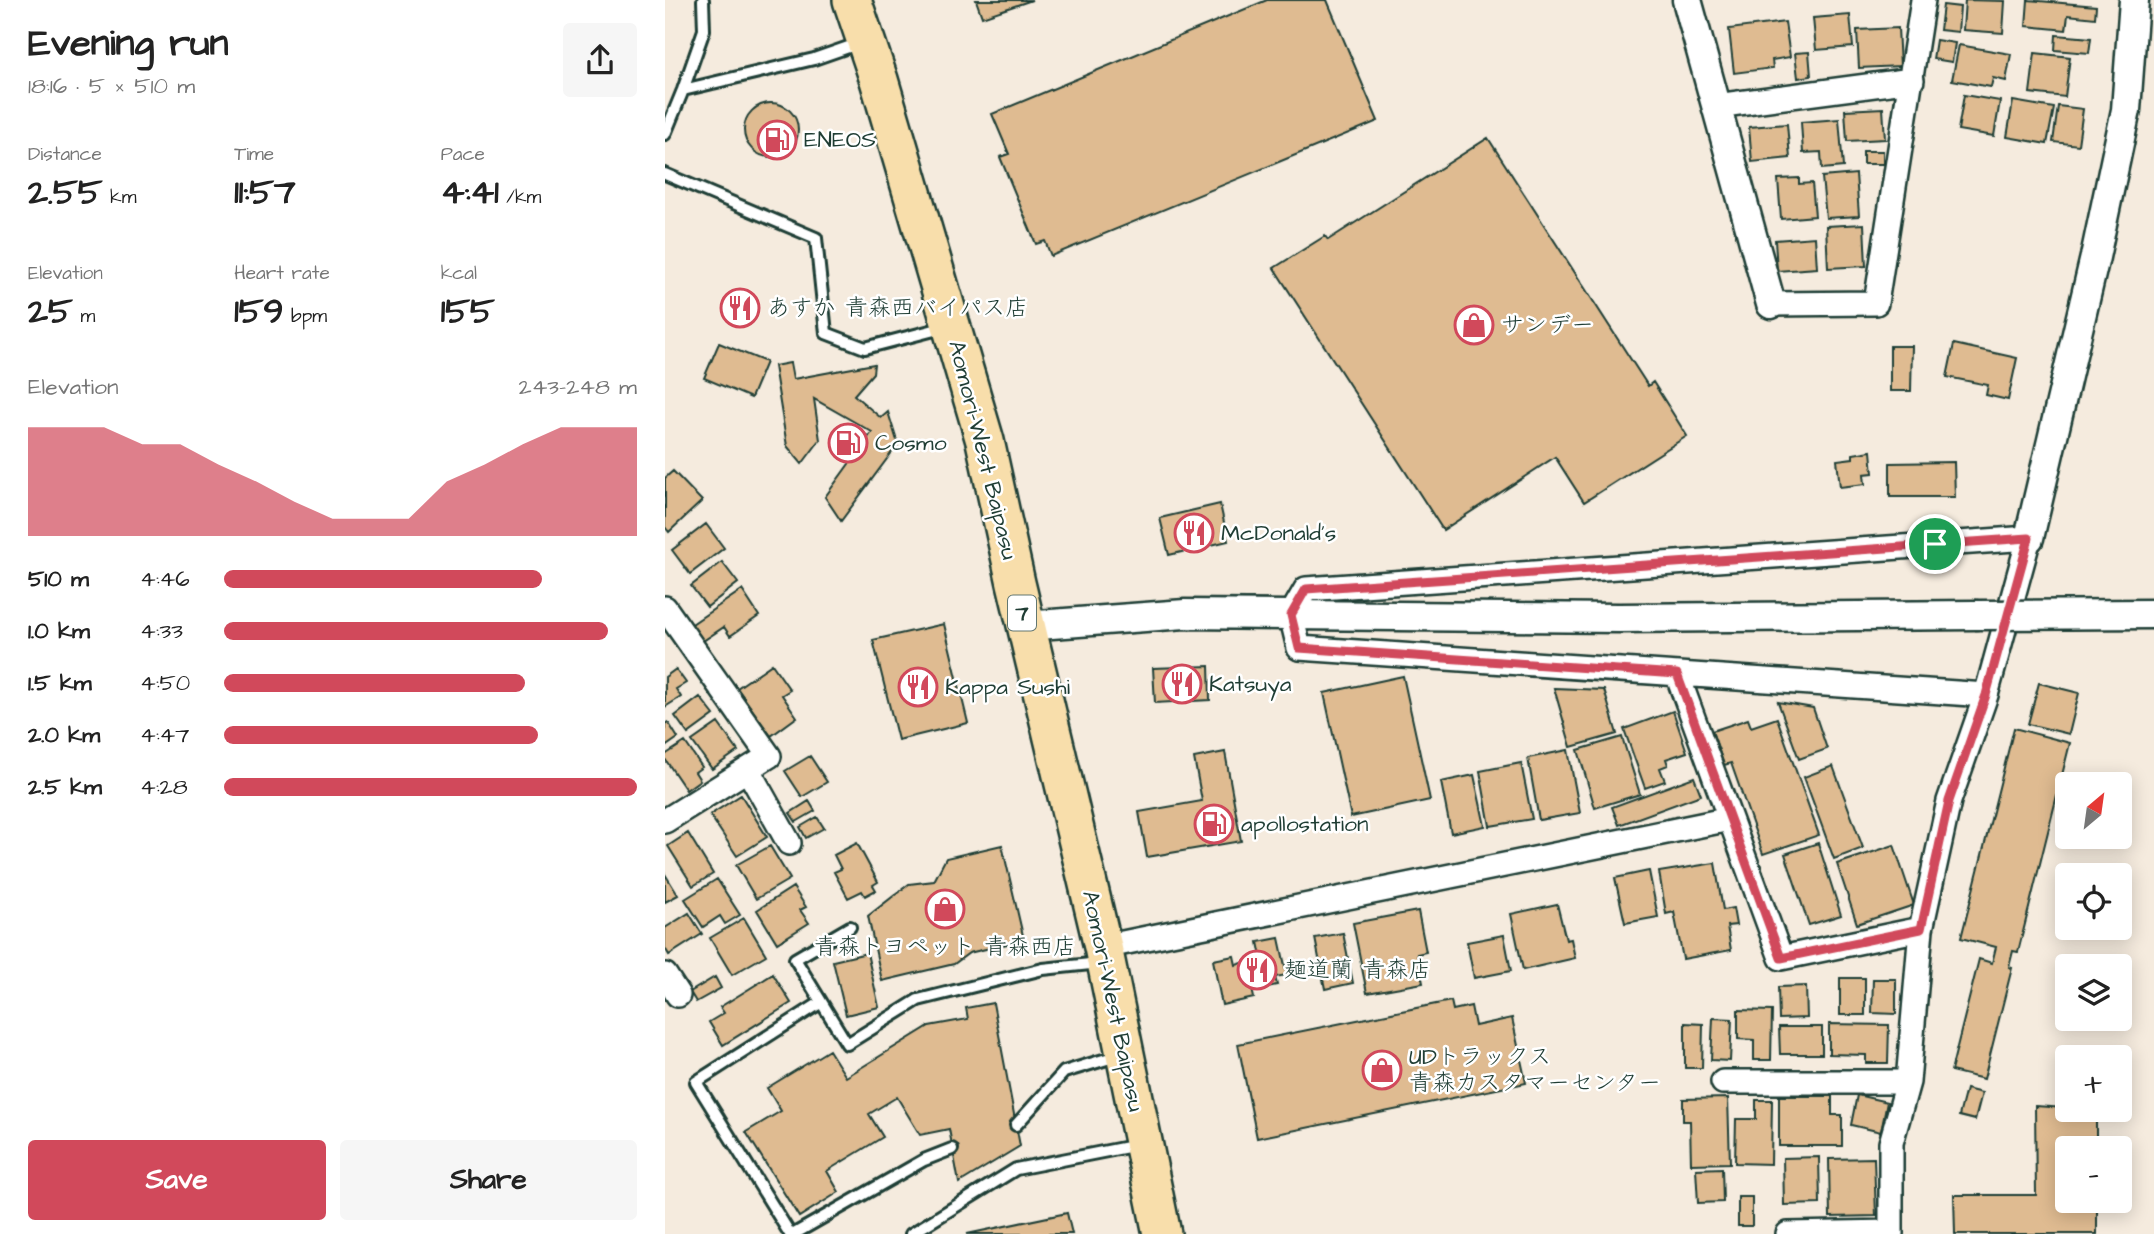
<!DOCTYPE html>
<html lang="en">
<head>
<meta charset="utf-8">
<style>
	body { margin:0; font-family:"Architects Daughter","Klee One",sans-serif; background:#f6f6f6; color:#222; height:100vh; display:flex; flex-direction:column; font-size:26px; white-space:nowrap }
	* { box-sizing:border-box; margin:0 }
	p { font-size:23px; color:#767676 }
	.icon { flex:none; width:38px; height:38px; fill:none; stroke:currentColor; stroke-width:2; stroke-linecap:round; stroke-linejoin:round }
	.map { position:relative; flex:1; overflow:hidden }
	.panel { display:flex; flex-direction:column; background:#fff; width:665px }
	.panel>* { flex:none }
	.needle { width:46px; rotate:29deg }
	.fabs { position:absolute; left:1390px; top:772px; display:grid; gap:14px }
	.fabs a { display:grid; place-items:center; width:77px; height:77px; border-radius:7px; background:#fff; box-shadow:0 4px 18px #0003; font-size:35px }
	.pin { position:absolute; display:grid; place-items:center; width:60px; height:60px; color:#fff; margin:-30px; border:4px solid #fff; border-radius:50%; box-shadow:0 2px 7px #0007 }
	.round { display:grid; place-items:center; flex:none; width:74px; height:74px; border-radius:7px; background:#f6f6f6 }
	.headline { display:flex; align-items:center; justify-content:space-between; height:119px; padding:0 28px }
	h1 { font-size:38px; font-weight:800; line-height:52px }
	.metrics { display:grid; grid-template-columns:repeat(3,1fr); gap:10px; height:119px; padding:7px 28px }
	.metrics div { display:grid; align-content:center }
	.metrics b { font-size:35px; font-weight:800 }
	.metrics small { font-size:19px; font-weight:400 }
	.metrics p { font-size:19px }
	.chart { height:196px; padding:14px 28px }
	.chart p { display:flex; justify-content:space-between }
	.chart svg { width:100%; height:126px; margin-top:7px; fill:#d1495b; opacity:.7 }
	.action { display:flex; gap:14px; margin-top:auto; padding:14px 28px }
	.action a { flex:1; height:80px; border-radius:7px; background:#d1495b; color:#fff; font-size:28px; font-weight:800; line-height:80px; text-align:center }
	.action a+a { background:#f6f6f6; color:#222 }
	ul { padding:0 28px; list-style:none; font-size:23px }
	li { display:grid; grid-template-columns:112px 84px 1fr; align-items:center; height:52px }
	li i { height:18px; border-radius:9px; background:#d1495b }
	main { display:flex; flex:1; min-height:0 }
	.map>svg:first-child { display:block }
</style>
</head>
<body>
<main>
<section class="panel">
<div class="headline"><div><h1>Evening run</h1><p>18:16 · 5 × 510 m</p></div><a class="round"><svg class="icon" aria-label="share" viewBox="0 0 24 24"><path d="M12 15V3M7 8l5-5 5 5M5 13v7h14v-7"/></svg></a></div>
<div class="metrics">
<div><p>Distance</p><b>2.55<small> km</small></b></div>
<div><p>Time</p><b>11:57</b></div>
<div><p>Pace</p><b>4:41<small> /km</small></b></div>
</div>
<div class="metrics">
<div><p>Elevation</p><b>25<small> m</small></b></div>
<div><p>Heart rate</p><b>159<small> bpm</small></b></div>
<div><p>kcal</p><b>155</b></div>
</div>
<div class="chart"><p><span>Elevation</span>243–248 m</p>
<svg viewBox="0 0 160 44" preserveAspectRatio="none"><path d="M0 44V6L10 6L20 6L30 12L40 12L50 19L60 25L70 32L80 38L90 38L100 38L110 25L120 19L130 12L140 6L150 6L160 6V44z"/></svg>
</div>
<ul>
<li><b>510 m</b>4:46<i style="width:77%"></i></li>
<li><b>1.0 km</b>4:33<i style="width:93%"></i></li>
<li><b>1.5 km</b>4:50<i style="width:73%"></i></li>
<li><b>2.0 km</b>4:47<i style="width:76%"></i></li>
<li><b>2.5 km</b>4:28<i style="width:100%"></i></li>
</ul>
<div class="action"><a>Save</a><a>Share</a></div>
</section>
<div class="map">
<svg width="1489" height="1234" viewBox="0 0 1489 1234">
	<rect width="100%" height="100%" fill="#f5ebde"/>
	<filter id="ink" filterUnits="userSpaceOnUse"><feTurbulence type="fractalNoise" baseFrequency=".0143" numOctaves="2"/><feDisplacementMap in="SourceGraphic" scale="14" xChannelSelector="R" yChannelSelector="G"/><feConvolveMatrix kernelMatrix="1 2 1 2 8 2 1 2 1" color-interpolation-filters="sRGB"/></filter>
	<g filter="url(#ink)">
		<path fill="#dfbb91" stroke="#1f3d34" stroke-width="2" d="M311,0H367L317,17Z
			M602,0H662L713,121L386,256L380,241L371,244L335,157L344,154L327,114Z
			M1300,0L1340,1L1338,33L1298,30Z
			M1363,0L1431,6L1430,18L1403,15L1401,30L1361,26Z
			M1278,5L1295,7L1293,32L1275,30Z
			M1185,15L1188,47L1151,50L1148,18Z
			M1120,22L1125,57L1107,60L1108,68L1069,73L1064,29Z
			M1233,28L1235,66L1194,68L1192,30Z
			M1391,35L1426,38L1424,53L1390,50Z
			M1271,40L1290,43L1287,62L1268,59Z
			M1294,45L1346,54L1341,81L1328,78L1326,87L1287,80Z
			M1144,52L1146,76L1133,78L1130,53Z
			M1370,53L1405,57L1400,97L1365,93Z
			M1299,95L1335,101L1329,136L1293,130Z
			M1348,101L1389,108L1382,144L1342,137Z
			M79 130a27 27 0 1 1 54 0a27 27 0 1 1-54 0Z
			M1393,106L1418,109L1413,145L1388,142Z
			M1218,108L1220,139L1182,141L1180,110Z
			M1174,119L1178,167L1157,169L1156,152L1138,153L1136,122Z
			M1122,124L1125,158L1087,162L1084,127Z
			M823,138L983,386L988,382L1022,436L919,502L890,457L778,530L609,268L660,236L663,240Z
			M1198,151H1218V164H1198Z
			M1191,174L1194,216L1161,218L1157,177Z
			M1134,178V184L1147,183L1150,216L1116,219L1113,179Z
			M1199,224L1201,266L1163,268L1161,226Z
			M1150,237L1152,268L1112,271L1110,240Z
			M54,343L101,362L86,398L39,378Z
			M1289,344L1352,358L1343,400L1321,395L1323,385L1282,377Z
			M1225,346H1247L1246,391H1225Z
			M125,363L128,379L209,364L208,373L189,395L216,418L223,412L233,444L176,521L160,497L207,432L149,399L155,440L137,464L122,446L109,366Z
			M1206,451L1208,473L1199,474L1200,484L1175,487L1172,460L1188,458V454Z
			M1289,462L1290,497H1225V463Z
			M8,471L37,501L4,532L0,527V478Z
			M555,504L563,541L504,555L495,518Z
			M41,524L59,548L25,574L7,550Z
			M57,562L73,583L42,607L26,586Z
			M77,590L94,616L65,636L59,627L35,643L24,626Z
			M279,624L303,723L233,740L208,640Z
			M107,664L125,690L117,695L132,717L106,736L72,688Z
			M544,666L545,700L490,703L488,668Z
			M11,669L21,683L11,689L16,697L0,707V677Z
			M738,676L765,800L686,817L659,693Z
			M1374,683L1414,693L1404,734L1363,724Z
			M889,688L939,690L952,734L906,747Z
			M35,697L49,715L23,734L10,716Z
			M1113,702L1148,708L1162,749L1134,759Z
			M1008,711L1022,752L1001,759L1003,765L995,768L1000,781L980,788L959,729Z
			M1112,718L1154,835L1098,854L1066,763L1059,765L1047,731L1083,719L1086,727Z
			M3,722L13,738L0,747V724Z
			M53,723L73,751L47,769L27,741Z
			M1349,728L1405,743L1353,952L1348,951L1344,967L1347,968L1319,1079L1286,1071L1314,959L1327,963L1331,947L1296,938Z
			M957,737L975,794L930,808L913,750Z
			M20,742L37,767L30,772L35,780L21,790L0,759V755Z
			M903,750L915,813L874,820L863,758Z
			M560,752L576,841L482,857L474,812L537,801L529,758Z
			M145,756L162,782L137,797L120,771Z
			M856,763L867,819L825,826L815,771Z
			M1168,766L1198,848L1169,859L1139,777Z
			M809,775L820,826L786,833L776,782Z
			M1029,777L1036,795L954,825L947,807Z
			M76,795L102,837L72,856L45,815Z
			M144,801L150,811L131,822L125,813Z
			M152,817L159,828L141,838L135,827Z
			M23,833L48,874L28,886L3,846Z
			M192,843L213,882L208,885L211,890L200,896L197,891L183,898L169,872L176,869L169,855Z
			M1153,843L1176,915L1144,925L1120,854Z
			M337,845L359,940L304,953L289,964L217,981L203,916L244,884L269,881L281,858Z
			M1229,845L1249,905L1192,924L1172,864Z
			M105,846L125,879L91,899L71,865Z
			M1050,863L1058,910L1068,908L1071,925L1062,926L1066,950L1018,959L1009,912L1001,914L994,872Z
			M984,871L993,917L960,923L950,878Z
			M0,874L13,895L0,902Z
			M52,879L75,915L60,924L55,916L38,927L20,899Z
			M128,887L141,907L135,910L144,923L112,943L92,910Z
			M892,904L901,940L906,939L910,958L858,970L846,914Z
			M753,911L761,952L752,954L758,983L702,993L688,923Z
			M24,913L37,934L4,955L0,948V928Z
			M79,918L101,955L67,975L45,938Z
			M678,933L688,983L660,989L650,938Z
			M839,935L846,971L809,978L802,942Z
			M614,938L622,975L610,977L612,985L602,987L593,942Z
			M202,953L214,1007L181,1015L168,961Z
			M569,956L571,965L581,962L589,998L557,1005L548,960Z
			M108,974L126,1003L58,1045L44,1022L59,1013L55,1007Z
			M50,977L56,988L31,1002L25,992Z
			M1175,978H1200V1015H1175Z
			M1208,979H1231V1014L1207,1013Z
			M1141,986L1142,1018L1114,1019L1113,987Z
			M786,1001L788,1010L806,1006L810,1026L847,1018L861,1083L592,1138L573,1044Z
			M328,1003L355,1146L294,1183L284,1129L255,1135L232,1097L204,1114L218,1137L162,1171L174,1192L134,1217L81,1132L116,1111L102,1088L164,1050L181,1077L264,1026L303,1019L301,1008Z
			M1073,1010L1107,1011L1106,1060H1089V1040L1073,1039Z
			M1048,1018L1067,1019L1065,1061L1046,1060Z
			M1020,1023L1038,1024L1037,1068H1020Z
			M1164,1024L1224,1025L1223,1063H1201V1055L1164,1054Z
			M1114,1027H1157V1054H1115Z
			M1301,1089L1317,1093L1310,1120L1294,1116Z
			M1192,1095L1222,1102L1216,1132L1186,1125Z
			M1114,1096H1167V1115H1177V1146H1114Z
			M1063,1098L1065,1163L1026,1164L1025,1121H1018V1099Z
			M1091,1100H1107L1106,1164L1070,1163L1071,1119H1091Z
			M1370,1106L1431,1110V1148H1402V1200H1432V1234H1290L1289,1195H1371Z
			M1154,1157L1155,1204L1119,1205L1118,1158Z
			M1209,1158L1211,1216L1165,1217L1164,1159Z
			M1057,1168L1058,1202L1033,1203L1031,1169Z
			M1073,1197H1087V1226H1073Z
			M402,1213L407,1234H302Z"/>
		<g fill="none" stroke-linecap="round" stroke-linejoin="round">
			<defs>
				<path id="service" d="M18,90L149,59L195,43
					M0,134L18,90L39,30L38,0
					M0,174L151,238L161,333L200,348L281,327
					M185,927L130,959L182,1044L253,1000L378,969L435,963
					M351,1125L399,1072L455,1055
					M125,1234L31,1082L155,1003
					M129,1234L259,1160L287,1149
					M246,1234L351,1169L473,1145"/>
				<path id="minor" d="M1051,106L1247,80
					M1106,304L1211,303L1258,0
					M0,608L104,756L0,821
					M1012,674L1116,958L1256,929
					M83,770L124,843
					M438,947L1065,819
					M0,975L13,995
					M1058,1082H1243
					M1123,1234L1226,1232
					M1226,1234V1143L1243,1082L1256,929L1284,801L1321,695L1364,538L641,589L626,615L634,648L1321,695"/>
				<path id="tertiary" d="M1022,0L1106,304
					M1364,538L1430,257L1461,110L1469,0
					M360,626L520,614L954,618L1310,615"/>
				<path id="trunk" d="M187,0L214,80L320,441L351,583L438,947L497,1234"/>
			</defs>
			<use href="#service" stroke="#1f3d34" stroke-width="16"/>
			<use href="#minor" stroke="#1f3d34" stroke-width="28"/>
			<use href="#tertiary" stroke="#1f3d34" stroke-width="33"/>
			<use href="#trunk" stroke="#1f3d34" stroke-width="42"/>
			<use href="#service" stroke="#fff" stroke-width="10"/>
			<use href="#minor" stroke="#fff" stroke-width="23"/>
			<use href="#tertiary" stroke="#fff" stroke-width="28"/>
			<use href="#trunk" stroke="#f8deab" stroke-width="37"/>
			<defs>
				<path id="tertiary-bridge" d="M1310,615L1489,614"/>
			</defs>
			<use href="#tertiary-bridge" stroke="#1f3d34" stroke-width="33" stroke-linecap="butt"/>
			<use href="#tertiary-bridge" stroke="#fff" stroke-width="28"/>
		</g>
	</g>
	<g fill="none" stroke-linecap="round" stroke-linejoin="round" filter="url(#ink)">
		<defs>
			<path id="route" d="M1364,538L1321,695L1284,801L1256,929L1116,958L1012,674L634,648L626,615L641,589Z"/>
		</defs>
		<use href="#route" stroke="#fff" stroke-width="14"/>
		<use href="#route" stroke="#d1495b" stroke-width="9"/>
	</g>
	<defs>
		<symbol id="fuel-ring" viewBox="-11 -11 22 22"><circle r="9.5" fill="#fff" stroke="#d1495b" stroke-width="1.5"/><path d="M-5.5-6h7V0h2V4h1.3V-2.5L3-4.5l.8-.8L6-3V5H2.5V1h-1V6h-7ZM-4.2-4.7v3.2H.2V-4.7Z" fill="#d1495b"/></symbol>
		<symbol id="restaurant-ring" viewBox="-11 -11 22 22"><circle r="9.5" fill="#fff" stroke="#d1495b" stroke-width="1.5"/><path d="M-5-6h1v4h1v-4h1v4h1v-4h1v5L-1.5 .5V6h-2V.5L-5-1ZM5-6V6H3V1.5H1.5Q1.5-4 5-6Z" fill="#d1495b"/></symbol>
		<symbol id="shop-ring" viewBox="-11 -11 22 22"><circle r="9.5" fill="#fff" stroke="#d1495b" stroke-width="1.5"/><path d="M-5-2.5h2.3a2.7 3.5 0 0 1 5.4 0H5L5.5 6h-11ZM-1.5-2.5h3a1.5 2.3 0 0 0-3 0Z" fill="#d1495b"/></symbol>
	</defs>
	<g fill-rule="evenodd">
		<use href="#fuel-ring" x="90" y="118" width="44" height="44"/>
		<use href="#restaurant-ring" x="53" y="286" width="44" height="44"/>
		<use href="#shop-ring" x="787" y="303" width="44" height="44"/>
		<use href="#fuel-ring" x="161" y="421" width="44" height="44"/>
		<use href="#restaurant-ring" x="507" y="511" width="44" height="44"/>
		<use href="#restaurant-ring" x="495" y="662" width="44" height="44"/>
		<use href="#restaurant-ring" x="231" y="665" width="44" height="44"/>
		<use href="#fuel-ring" x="527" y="802" width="44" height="44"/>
		<use href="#shop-ring" x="258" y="887" width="44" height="44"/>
		<use href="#restaurant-ring" x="570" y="948" width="44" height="44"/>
		<use href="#shop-ring" x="695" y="1048" width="44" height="44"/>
	</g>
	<g text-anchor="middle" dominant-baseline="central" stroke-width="5" stroke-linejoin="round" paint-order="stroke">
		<rect fill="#fff" stroke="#627771" stroke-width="2" x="343" y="595.5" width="28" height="35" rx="5"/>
		<g font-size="21" font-weight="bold" fill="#1f3d34">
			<text x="357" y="613">7</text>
		</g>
		<g font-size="23" fill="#1f3d34" stroke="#fff" text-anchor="start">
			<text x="139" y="140">ENEOS</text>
			<text x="102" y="308">あすか 青森西バイパス店</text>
			<text x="836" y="325">サンデー</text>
			<text x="210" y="443">Cosmo</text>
			<text x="556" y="533">McDonald's</text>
			<text x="544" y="684">Katsuya</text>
			<text x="280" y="687">Kappa Sushi</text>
			<text x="576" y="824">apollostation</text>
			<text x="280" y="947" text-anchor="middle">青森トヨペット 青森西店</text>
			<text x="619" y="970">麺道蘭 青森店</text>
			<text x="744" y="1057">UDトラックス<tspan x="744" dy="26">青森カスタマーセンター</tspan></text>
		</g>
		<g font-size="23" fill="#1f3d34" stroke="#fff">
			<text transform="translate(318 450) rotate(76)">Aomori-West Baipasu</text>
			<text transform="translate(448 1001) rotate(78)">Aomori-West Baipasu</text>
		</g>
	</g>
</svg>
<div class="fabs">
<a><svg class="needle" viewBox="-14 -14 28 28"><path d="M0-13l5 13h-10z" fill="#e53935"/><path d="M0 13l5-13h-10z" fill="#767676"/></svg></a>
<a><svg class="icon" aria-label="locate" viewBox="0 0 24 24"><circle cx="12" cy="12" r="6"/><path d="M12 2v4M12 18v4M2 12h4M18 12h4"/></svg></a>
<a><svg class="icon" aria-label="layers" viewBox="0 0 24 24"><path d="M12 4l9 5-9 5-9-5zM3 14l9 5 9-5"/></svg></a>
<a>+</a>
<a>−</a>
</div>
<div class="pin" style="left:1270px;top:544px;background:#1e9e55"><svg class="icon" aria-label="arrive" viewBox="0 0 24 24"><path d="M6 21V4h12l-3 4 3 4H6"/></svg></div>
</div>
</main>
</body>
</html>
